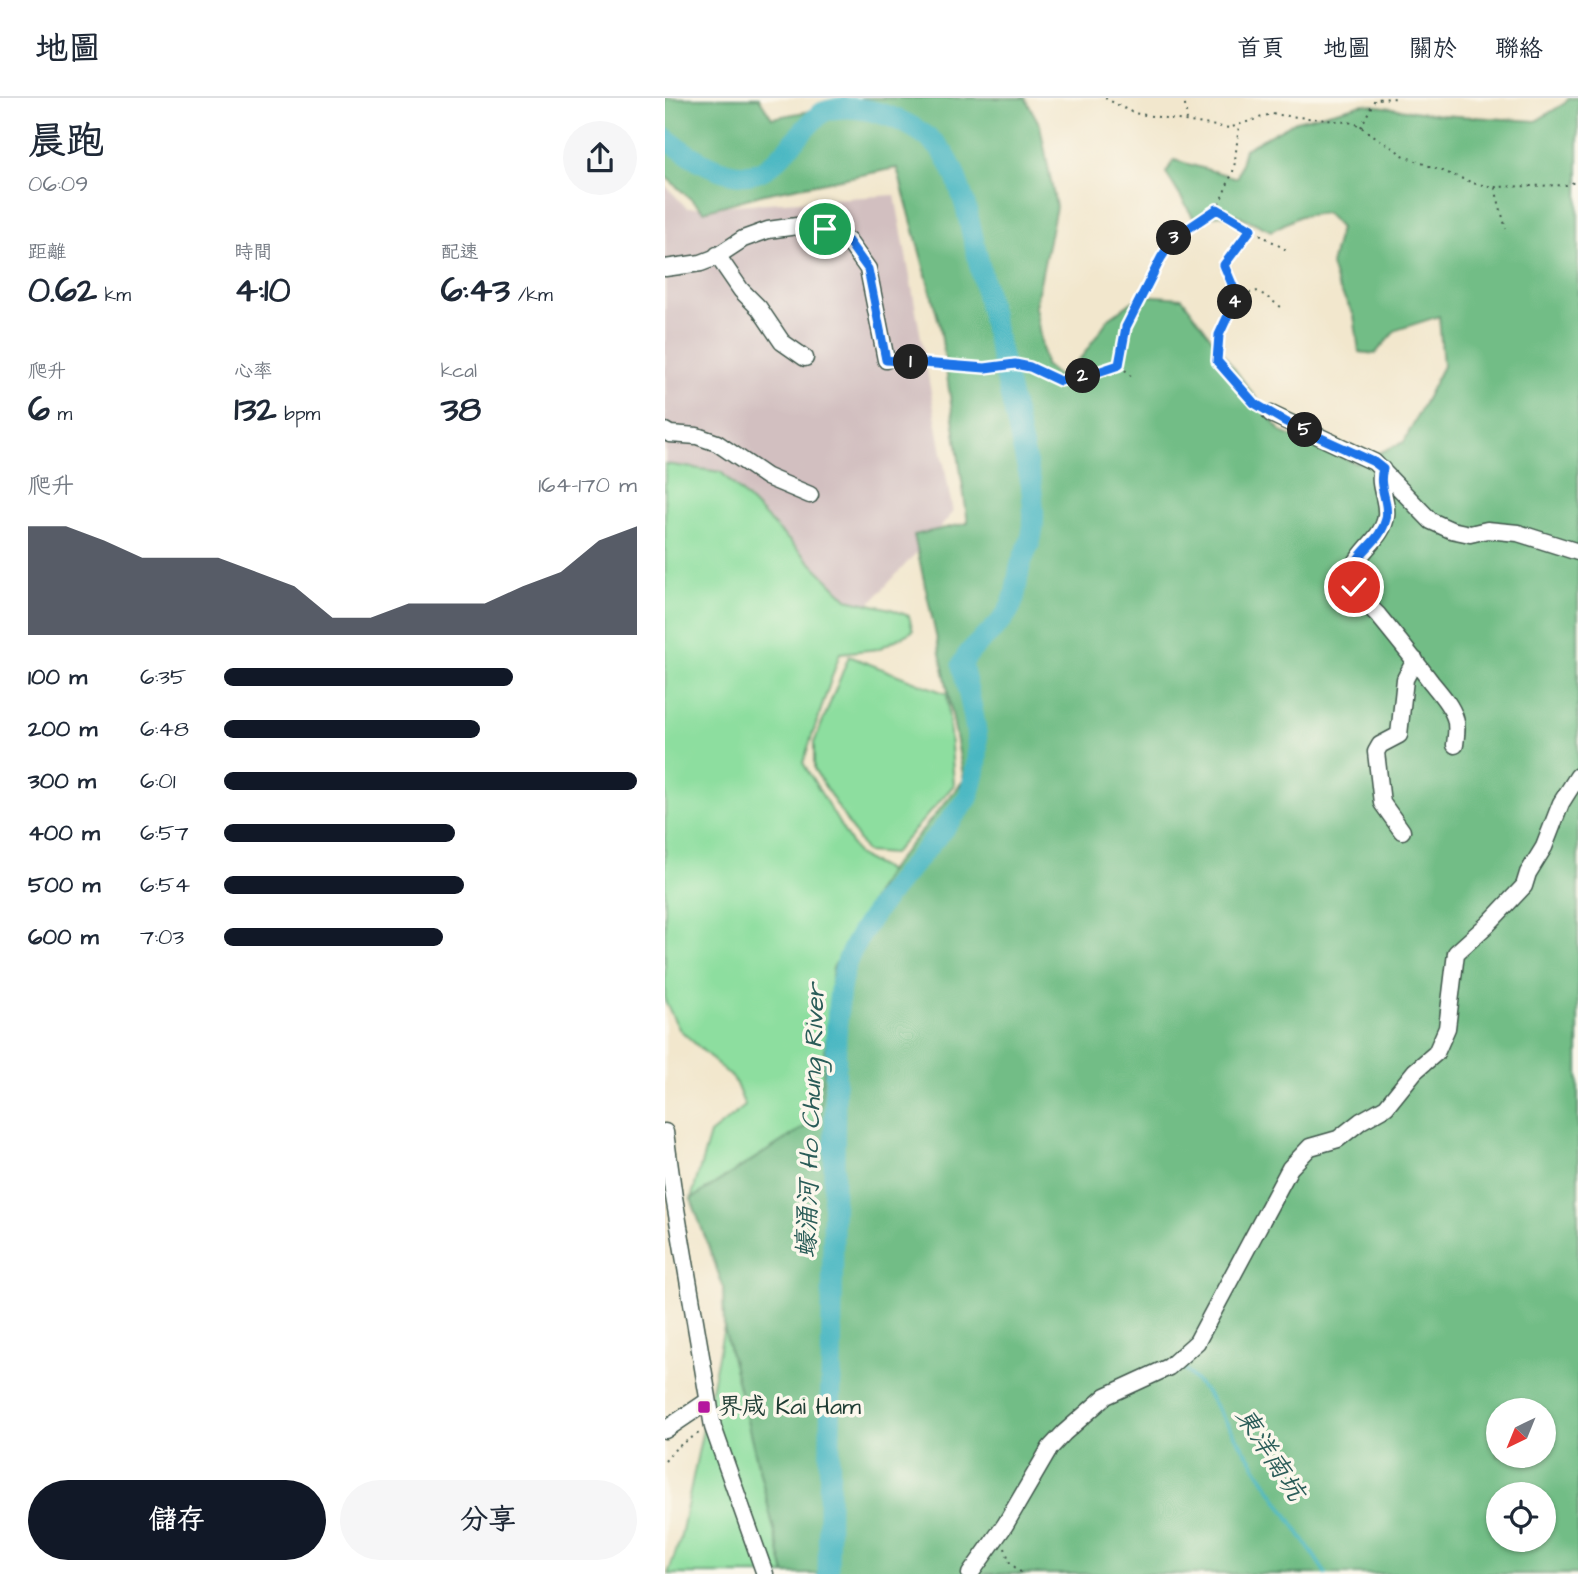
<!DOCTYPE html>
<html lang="zh-TW">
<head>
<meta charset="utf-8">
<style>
	body { margin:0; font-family:"Architects Daughter","LXGW WenKai TC",sans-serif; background:#f6f6f7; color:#1f2937; height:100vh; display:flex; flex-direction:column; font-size:26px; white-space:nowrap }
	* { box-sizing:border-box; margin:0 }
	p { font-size:23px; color:#747a83 }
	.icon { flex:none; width:38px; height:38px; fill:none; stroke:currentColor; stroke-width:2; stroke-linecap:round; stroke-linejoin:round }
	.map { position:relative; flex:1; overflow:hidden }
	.details { display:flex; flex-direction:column; background:#fff; width:665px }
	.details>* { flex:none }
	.needle { width:46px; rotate:223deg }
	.buttons { position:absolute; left:821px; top:1300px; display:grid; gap:14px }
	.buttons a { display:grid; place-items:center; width:70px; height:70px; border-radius:50%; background:#fff; box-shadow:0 2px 5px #0004; font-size:35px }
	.pin { position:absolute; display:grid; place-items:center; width:60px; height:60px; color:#fff; margin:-30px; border:4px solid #fff; border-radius:50%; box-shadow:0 2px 7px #0007 }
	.km { position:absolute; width:35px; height:35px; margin:-18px; border-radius:50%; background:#222; color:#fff; font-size:19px; line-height:35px; text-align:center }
	.round { display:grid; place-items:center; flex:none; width:74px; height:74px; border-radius:37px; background:#f6f6f7 }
	.headline { display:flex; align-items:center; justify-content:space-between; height:119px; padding:0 28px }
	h1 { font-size:38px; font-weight:700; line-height:52px }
	.figures { display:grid; grid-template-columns:repeat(3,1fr); gap:10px; height:119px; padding:7px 28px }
	.figures div { display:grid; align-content:center }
	.figures b { font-size:35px; font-weight:700 }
	.figures small { font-size:19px; font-weight:400 }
	.figures p { font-size:19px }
	.chart { height:196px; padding:14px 28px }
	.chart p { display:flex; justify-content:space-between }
	.chart svg { width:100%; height:126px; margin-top:7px; fill:#111827; opacity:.7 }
	.button { display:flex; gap:14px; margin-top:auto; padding:14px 28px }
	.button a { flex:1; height:80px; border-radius:42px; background:#111827; color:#fff; font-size:28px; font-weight:700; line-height:80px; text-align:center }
	.button a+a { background:#f6f6f7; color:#1f2937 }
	ul { padding:0 28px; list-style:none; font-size:23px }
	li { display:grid; grid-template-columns:112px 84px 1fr; align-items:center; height:52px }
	li i { height:18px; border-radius:9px; background:#111827 }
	header { display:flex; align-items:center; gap:42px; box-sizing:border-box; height:98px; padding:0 35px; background:#fff; border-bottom:2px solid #e0e1e3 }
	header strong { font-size:33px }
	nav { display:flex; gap:38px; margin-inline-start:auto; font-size:24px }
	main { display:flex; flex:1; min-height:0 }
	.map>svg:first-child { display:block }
</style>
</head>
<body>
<header>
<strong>地圖</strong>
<nav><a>首頁</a><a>地圖</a><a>關於</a><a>聯絡</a></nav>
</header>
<main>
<section class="details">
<div class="headline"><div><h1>晨跑</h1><p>06:09</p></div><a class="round"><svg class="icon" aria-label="share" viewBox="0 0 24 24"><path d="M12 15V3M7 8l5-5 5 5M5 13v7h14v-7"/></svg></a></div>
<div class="figures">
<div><p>距離</p><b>0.62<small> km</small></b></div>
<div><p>時間</p><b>4:10</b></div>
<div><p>配速</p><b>6:43<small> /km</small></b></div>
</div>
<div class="figures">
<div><p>爬升</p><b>6<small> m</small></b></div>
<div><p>心率</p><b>132<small> bpm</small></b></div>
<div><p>kcal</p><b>38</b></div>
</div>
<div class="chart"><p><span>爬升</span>164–170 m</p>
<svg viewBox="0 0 160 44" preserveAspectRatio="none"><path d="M0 44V6L10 6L20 11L30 17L40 17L50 17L60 22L70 27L80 38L90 38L100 33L110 33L120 33L130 27L140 22L150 11L160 6V44z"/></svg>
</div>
<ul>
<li><b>100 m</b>6:35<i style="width:70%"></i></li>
<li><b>200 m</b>6:48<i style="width:62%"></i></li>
<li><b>300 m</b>6:01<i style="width:100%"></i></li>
<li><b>400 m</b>6:57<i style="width:56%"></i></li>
<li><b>500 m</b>6:54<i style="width:58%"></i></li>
<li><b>600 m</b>7:03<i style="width:53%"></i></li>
</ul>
<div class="button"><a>儲存</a><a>分享</a></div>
</section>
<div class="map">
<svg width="913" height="1476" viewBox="0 0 913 1476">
	<rect width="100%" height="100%" fill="#fbf7ec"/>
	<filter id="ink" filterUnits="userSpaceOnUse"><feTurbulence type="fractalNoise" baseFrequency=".0143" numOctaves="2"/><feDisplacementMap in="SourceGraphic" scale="14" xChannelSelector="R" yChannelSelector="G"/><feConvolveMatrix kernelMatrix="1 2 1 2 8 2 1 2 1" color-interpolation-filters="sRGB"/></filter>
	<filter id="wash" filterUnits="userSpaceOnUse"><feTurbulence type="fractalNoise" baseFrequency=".00686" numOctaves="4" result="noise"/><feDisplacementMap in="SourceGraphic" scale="28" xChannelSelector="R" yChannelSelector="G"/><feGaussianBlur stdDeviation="1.57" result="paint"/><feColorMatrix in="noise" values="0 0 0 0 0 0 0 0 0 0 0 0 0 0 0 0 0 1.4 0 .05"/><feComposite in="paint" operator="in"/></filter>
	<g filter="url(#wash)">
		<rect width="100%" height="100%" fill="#f2e7cd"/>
		<path fill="#d2bfc0" d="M0,87L22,110L230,97L288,415L50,673L0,642Z"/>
		<path fill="#8dde9f" stroke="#568e6a" stroke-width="2" d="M0,366L56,374L182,501L226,511L244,518L248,533L213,551L175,555L138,665L193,757L223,773L168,870L154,1020L26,1101L45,1036L80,1008L69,981L14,931L0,903Z
			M184,558L282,596L289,687L228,756L201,754L149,671V645Z
			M59,1229L120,1476H3L15,1442Z"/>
		<path fill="#72bd86" stroke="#487d5d" stroke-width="2" fill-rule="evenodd" d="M0,0H94L107,20L194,4L196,0H360L375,27L391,109L370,208L380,267L397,281L419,256L444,220L477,197L517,200L616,334L691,365L739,344L778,268L774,218L731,232L710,256L694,254L689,217L672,187L666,167L675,130L661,115L635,118L606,133L571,116L528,119L501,75L509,62L572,80L580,51L631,23L699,6L776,17L871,23L900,5L904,0H913V1476H120L59,1229L58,1188L26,1101L154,1020L168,870L223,773L299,682L281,583L249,437L303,425L275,228L232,70L99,96L39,113L0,78ZM833,1312H878V1358H833ZM833,1396H878V1442H833Z"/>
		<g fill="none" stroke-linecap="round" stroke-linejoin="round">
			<path stroke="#49b7c2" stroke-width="3.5" d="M515,1265L544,1298L661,1476"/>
			<path stroke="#49b7c2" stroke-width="21" d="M0,40C21,56 58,81 87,76C113,72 136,29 158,14C193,0 258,25 279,56C290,72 295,91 301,110L366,385C368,404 371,425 365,444C362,452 357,460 355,469C351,485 352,501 342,515C330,536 306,545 297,567C308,619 322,649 303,700C266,750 207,804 183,861C173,885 173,915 171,941L163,1476"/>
		</g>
	</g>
	<g filter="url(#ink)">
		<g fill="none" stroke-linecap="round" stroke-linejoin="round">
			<defs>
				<path id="minor" d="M52,157L76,192L94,210L117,244L140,260
					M0,170L36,165L49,160L78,141L103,132L132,128L160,131L183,143L203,171L221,262
					M606,316L709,364L766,423L786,432L805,436L822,432L853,435L913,454
					M0,333L5,336L32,338L52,345L102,379L145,397
					M717,371C712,388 723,401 721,418C718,445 678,460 689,488C692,498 705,509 713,517C731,539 749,561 766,584C775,595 786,607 790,620C793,629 791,637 790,647
					M737,733L717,705L711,654L715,647L734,637L740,581L750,562
					M0,1034L9,1099L48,1329L100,1476
					M0,1332L43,1303
					M305,1476L340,1427L385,1350L399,1335L441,1298L504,1269L532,1244L625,1070L645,1049L673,1041L696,1023L721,1009L750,973L771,955L782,930L791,855L823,826L859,788L863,775L879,749L896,705L913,678"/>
			</defs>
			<use href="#minor" stroke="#3f564b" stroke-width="19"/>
			<path stroke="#3f564b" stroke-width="2" stroke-dasharray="2 5" stroke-linecap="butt" d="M440,0L468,15L564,30L606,16L690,25L741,59L811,86L830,89L901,87L913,83
				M519,0L522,22
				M696,29L710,1L733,0
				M830,90L841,131
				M553,111L623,153
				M586,131L559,167L572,198L593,193L616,209
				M572,198L554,237L553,263L589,305L595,309
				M236,263L320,270L350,266L365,269L395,283L427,277L454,266
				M454,266L461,229L496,160L509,140L552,111L569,71L574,27
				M455,267L468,280
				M0,1363L11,1350L34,1335
				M340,1450L345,1465L358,1476"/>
			<use href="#minor" stroke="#fff" stroke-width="16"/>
		</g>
	</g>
	<g fill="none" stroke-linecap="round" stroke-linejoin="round" filter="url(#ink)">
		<defs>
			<path id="route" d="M160,131L183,143L203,171L221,262L320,270L350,266L365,269L395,283L427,276L454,267L461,229L496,160L509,140L552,111L586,131L559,167L572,198L554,237L552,263L589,305L621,324L709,364L718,371C712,389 725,404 721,421C713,452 683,451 689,489"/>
		</defs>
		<use href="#route" stroke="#fff" stroke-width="14"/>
		<use href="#route" stroke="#1a73e8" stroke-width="9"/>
	</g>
	<rect fill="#b5179e" stroke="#fbf7ec" stroke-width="2.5" x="32" y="1302" width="14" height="14" rx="3.5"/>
	<g text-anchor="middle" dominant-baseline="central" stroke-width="7" stroke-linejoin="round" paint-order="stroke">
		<g font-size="24" fill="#1f3d34" stroke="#fbf7ec" text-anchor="start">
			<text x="53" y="1309">界咸 Kai Ham</text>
		</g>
		<g font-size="26" font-style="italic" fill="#2a5c58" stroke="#fbf7ec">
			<text transform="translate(146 1023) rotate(-88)">蠔涌河 Ho Chung River</text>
			<text transform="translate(605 1356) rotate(57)">東洋南坑</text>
		</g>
	</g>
</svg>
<div class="buttons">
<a><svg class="needle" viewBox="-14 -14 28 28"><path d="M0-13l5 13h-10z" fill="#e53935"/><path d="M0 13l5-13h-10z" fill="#747a83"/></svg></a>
<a><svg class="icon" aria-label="locate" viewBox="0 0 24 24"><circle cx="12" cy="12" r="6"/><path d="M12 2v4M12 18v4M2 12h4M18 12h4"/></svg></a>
</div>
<div class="pin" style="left:160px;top:131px;background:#1e9e55"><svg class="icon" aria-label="arrive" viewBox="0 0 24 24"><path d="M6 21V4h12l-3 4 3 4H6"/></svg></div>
<div class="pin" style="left:689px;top:489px;background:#d93025"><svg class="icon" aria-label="check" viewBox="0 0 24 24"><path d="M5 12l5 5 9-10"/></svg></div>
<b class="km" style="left:246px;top:264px">1</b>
<b class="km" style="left:418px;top:278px">2</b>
<b class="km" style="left:509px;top:140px">3</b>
<b class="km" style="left:570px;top:204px">4</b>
<b class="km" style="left:640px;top:332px">5</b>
</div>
</main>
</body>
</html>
